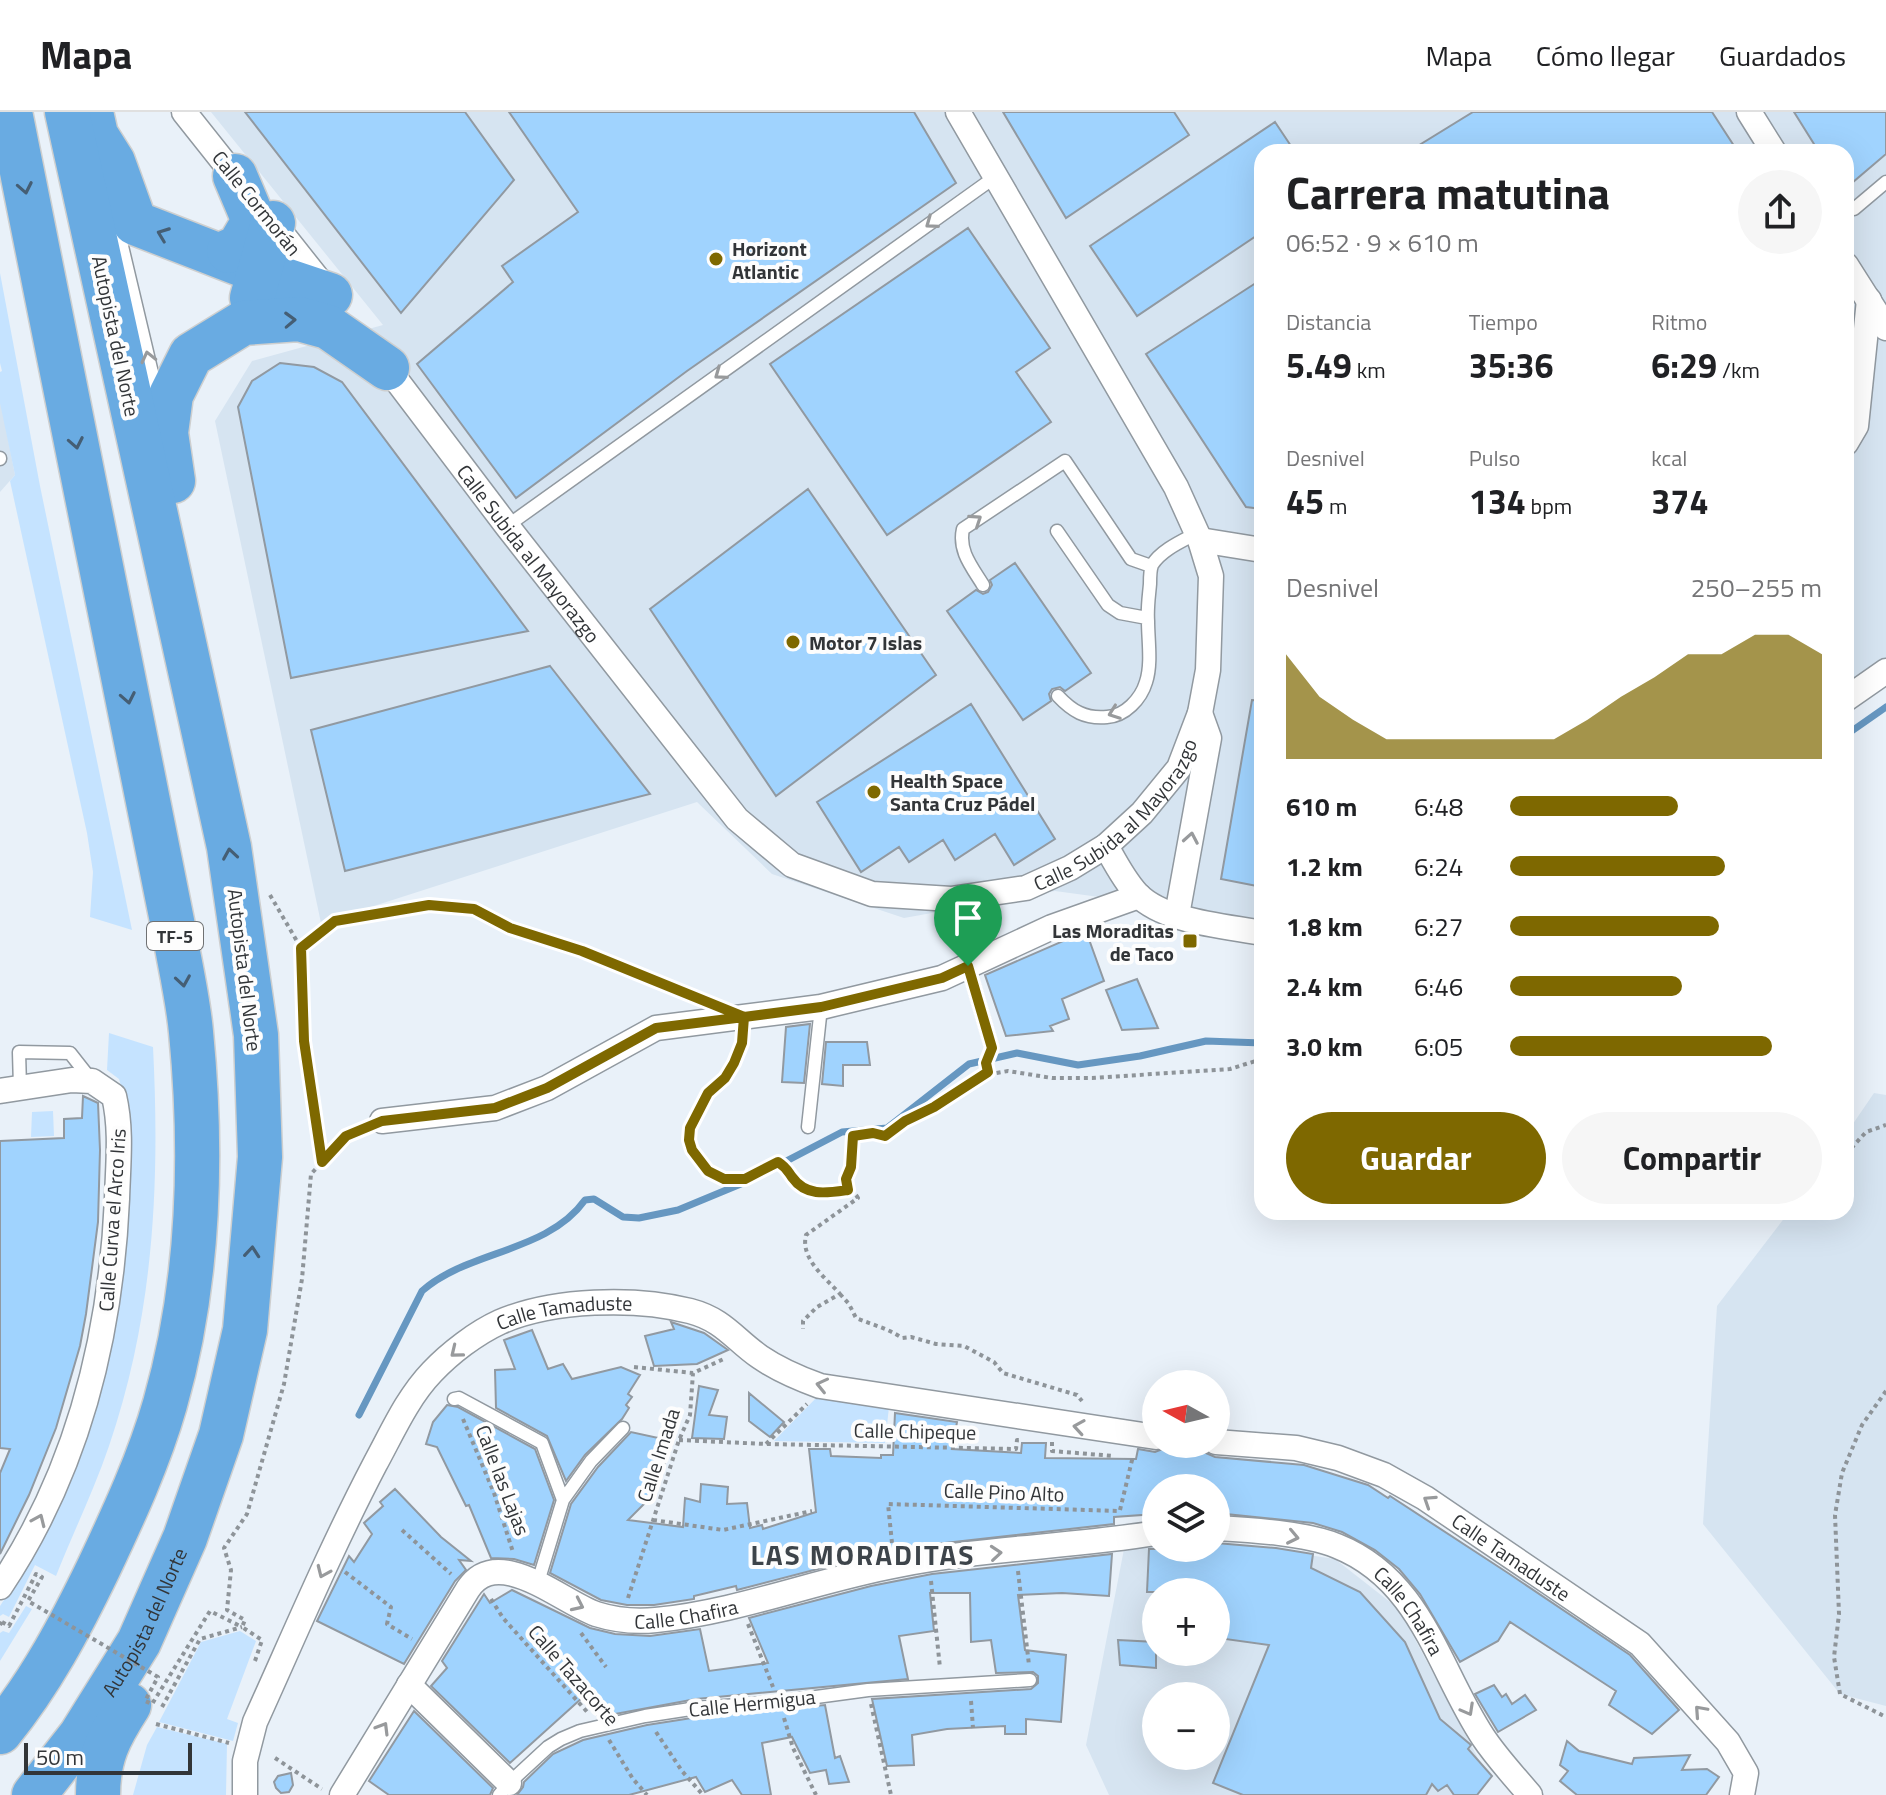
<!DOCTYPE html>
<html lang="es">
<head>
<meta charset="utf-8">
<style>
	body { margin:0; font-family:"Titillium Web",sans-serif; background:#f6f6f6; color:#202124; height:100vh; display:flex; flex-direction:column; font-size:30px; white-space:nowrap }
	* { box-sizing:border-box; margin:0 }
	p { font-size:26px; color:#757577 }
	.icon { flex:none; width:44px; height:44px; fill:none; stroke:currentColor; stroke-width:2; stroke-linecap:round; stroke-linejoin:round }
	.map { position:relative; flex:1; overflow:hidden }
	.sheet { position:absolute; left:1254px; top:32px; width:600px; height:1076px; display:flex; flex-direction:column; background:#fff; border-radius:24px; box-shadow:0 8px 32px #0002 }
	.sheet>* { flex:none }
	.needle { width:52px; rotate:278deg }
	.fabs { position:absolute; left:1142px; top:1258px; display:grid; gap:16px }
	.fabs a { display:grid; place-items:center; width:88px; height:88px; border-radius:50%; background:#fff; box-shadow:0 8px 32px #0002; font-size:40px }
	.scale { position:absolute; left:24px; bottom:20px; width:168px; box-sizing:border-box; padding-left:8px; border:4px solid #323538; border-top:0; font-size:22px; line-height:28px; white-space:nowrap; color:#323538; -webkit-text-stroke:6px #fdfdfd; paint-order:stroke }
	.pin { position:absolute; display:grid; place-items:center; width:68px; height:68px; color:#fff; margin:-82px -34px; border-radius:50% 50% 50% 0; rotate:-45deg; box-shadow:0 0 8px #0007 }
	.pin .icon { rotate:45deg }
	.round { display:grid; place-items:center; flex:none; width:84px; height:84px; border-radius:42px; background:#f6f6f6 }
	.headline { display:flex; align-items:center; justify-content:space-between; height:136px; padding:0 32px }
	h1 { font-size:44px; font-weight:700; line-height:60px }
	.stats { display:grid; grid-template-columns:repeat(3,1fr); gap:12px; height:136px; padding:8px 32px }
	.stats div { display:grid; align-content:center }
	.stats b { font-size:34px; font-weight:700 }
	.stats small { font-size:22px; font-weight:400 }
	.stats p { font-size:22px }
	.chart { height:224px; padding:16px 32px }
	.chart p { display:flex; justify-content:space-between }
	.chart svg { width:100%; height:144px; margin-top:8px; fill:#7e6800; opacity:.7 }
	.button { display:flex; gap:16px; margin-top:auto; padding:16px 32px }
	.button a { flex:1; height:92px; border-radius:48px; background:#7e6800; color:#fff; font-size:32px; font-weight:700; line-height:92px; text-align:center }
	.button a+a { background:#f6f6f6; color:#202124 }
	ul { padding:0 32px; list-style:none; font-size:26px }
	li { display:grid; grid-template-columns:128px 96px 1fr; align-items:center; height:60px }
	li i { height:20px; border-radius:10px; background:#7e6800 }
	header { display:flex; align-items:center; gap:48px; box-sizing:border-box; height:112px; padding:0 40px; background:#fff; border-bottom:2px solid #e0e0e0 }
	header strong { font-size:38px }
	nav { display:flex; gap:44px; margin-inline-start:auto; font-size:28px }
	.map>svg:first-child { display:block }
</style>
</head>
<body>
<header>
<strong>Mapa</strong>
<nav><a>Mapa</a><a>Cómo llegar</a><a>Guardados</a></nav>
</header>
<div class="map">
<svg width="1886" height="1683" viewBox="0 0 1886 1683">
	<rect width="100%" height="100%" fill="#e9f1f9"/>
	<path fill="#d6e4f1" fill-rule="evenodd" d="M211,0H1886V551L1846,578V40H1262V807L1055,779L904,806L772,762L697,690L321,811L215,309L252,249L383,213Z
		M0,285L15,363L0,380Z
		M1874,981L1886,983V1594L1840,1582L1703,1412L1717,1194L1789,1100H1846V1022Z
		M1125,1432H1156V1436L1254,1435L1335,1447L1399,1497L1488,1665L1476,1683H1109L1086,1633ZM1156,1480H1216V1540H1156ZM1156,1584H1216V1644H1156Z"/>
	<path fill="#c5e3ff" d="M0,161L40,374L132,818L90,805L93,760L87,721L10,369L15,363L0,291V260L2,259L0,251Z
		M109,921L153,935C160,1072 154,1202 109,1334C94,1378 73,1421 56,1464L35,1453L9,1505L3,1502L0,1504V1494L30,1448L74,1349L127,994L119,967L107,958Z
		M53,999L54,1024L31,1025L32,1000Z
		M819,1283L889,1295L885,1331L774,1329Z
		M26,1494L32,1497L0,1549V1521L3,1519L9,1521Z
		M240,1519L256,1529L227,1607L238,1611L233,1629L159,1610L201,1530Z
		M157,1615L227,1632L226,1683H133L147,1633Z"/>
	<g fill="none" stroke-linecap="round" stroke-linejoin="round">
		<path stroke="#6697c1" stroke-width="7" d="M1846,623L1886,595
			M359,1303L422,1179C468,1138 547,1141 585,1088L594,1087L623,1105L639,1106L678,1098L748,1069L842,1020L887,1016L969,952L1017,941L1078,953L1140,944L1206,929L1262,931"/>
	</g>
	<path fill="#a0d3fe" stroke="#9199a1" stroke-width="2" d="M245,0H465L514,68L401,201Z
		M509,0H914L956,71L687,259L516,386L417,252L513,170L502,154L578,100Z
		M1003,0H1174L1189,23L1066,106Z
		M1473,0H1712L1738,40H1408Z
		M1794,0H1886V42L1846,76V40H1819Z
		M1275,10L1295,40H1262V120L1137,204L1090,134Z
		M968,116L1050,236L1016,260L1051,310L887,423L770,252Z
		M1262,167V397L1246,395L1146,242Z
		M280,251L314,255L342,270L528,519L291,566L238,295L252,269Z
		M808,377L936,563L776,684L650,497Z
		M1015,451L1091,561L1065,579L1060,575L1052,577L1049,582L1051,589L1023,608L947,499L976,478L983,482L988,480L992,473L990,468Z
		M550,554L650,682L345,759L311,618Z
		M1252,588L1262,589V775L1221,767Z
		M971,592L1055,727L1014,753L995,722L955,748L943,728L909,750L899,735L861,760L817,690Z
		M1086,819L1104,869L1062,887L1069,907L1050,914L1053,919L1006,924L985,863Z
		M1137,867L1158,916L1122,918L1106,878Z
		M810,912L804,971L782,970L786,915Z
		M826,930H867L870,953H843V974L822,972Z
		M83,984L98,991L100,1038L98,1110L86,1202L80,1234L56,1316L29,1383L0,1442V1361L10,1337L0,1336V1029L64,1026V1007L82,1006Z
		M671,1210L704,1221L728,1238L697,1252L654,1254L645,1224L674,1217Z
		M532,1218L548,1257L563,1252L572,1267L621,1255L640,1263L628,1282L632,1285L626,1293L629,1296L622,1307L585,1343L566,1369L547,1324L496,1296L495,1258L515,1257L504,1228Z
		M699,1274L718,1278L709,1303L727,1305L724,1327L692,1326Z
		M749,1281L784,1310L770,1325L749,1309Z
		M447,1293L458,1295L535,1337L554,1388L534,1453L514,1447L491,1446L469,1393L466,1394L437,1335L426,1332L433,1310Z
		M895,1301L957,1310L952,1337L1021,1341L1022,1331H1046L1045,1346L1136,1347L1138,1337L1155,1340L1165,1336L1206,1341L1215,1345L1304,1353L1368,1373L1388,1386L1390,1384L1508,1461L1630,1543L1679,1598L1652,1622L1609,1593L1616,1579L1510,1510L1498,1529L1460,1550L1420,1482L1399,1457L1375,1438L1342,1420L1313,1411L1216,1401V1376H1156V1402L1114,1405V1412L927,1433L864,1445L737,1478L736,1474L694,1484V1487L654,1493H627L601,1488L550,1461L571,1392L598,1355L631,1320L672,1329L655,1381L628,1408L683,1415L685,1386L700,1390L701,1372L728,1375L727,1392L747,1391L750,1416L762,1413L763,1417L816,1400L809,1337H830L831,1344L881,1346V1343H893Z
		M395,1377L441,1425L471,1449L459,1448L466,1458L455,1469L404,1552L317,1509L349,1444L354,1450L372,1422L364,1411L383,1394L380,1390Z
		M1216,1431L1276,1436L1313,1442L1311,1456L1360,1480L1405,1530L1440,1607L1471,1633L1468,1637L1492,1664L1477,1683H1454L1447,1673L1438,1679L1432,1672L1426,1683H1243L1213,1671L1269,1533L1218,1526L1221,1507H1216V1480H1147L1149,1437L1216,1436Z
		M1112,1442L1109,1484L1062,1481L1018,1483L1025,1538L1066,1543L1061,1610L1026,1607V1622H1005V1614L947,1617L912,1623L914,1653L887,1654L872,1587L1031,1577L1038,1571V1564L1033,1560L996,1561L991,1528L971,1530L970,1481H930L934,1519L899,1524L908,1567L696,1587L599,1605L582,1586L510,1651L431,1574L447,1556L442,1549L484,1482L490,1491L512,1478L590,1516L615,1522L650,1524L700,1517L709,1559L768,1551L749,1506L871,1474L932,1462Z
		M1118,1528L1156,1530V1556L1120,1553Z
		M1494,1573L1502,1585L1506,1582L1512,1592L1525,1583L1536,1598L1498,1620L1475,1582Z
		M825,1593L835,1646L840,1644L849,1670L829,1672L826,1658L810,1661L792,1625L762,1631L771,1683H742L732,1668L705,1680L696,1665L629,1683H517L523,1675L524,1670L553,1642L583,1628L647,1613L698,1605Z
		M414,1599L493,1676L490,1683H389L369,1669Z
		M1567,1629L1579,1639L1632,1652L1634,1646L1690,1643L1682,1658L1707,1657L1719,1665L1706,1683H1577L1560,1669L1568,1659L1560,1653Z
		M291,1661L293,1673L289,1680L281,1681L276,1676L274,1670L278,1664Z"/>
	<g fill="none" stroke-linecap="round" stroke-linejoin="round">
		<defs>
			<path id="service" d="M1854,97L1886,70
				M117,113L157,282
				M0,346V347
				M507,414L995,65
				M1057,419L1108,493L1120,501L1147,506
				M983,473C972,455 958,439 963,417L1065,349L1131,447L1151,454
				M1058,584C1072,599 1085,607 1107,605C1125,604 1141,587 1146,570C1152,552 1148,528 1148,509C1147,496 1149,484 1150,472C1150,466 1150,458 1152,453C1161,438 1182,429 1197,421
				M968,854L992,936
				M20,975L19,940L70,941L92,969
				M808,1015L821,895
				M454,1287L459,1286L542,1331L563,1388L538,1470
				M563,1388L591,1349L623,1316
				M499,1683L509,1671L548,1635L561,1627L580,1619L645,1604L697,1596L779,1590L868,1578L1030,1568"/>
			<g id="minor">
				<path d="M184,0L242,73"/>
				<path d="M1749,0L1774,40"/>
				<path d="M271,108L325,176"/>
				<path d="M1846,153L1886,216"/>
				<path id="s1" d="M382,249L507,414L737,707L792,753L872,782L951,787L1026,776L1070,756L1106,734L1142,701L1179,656L1200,601L1208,558L1211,464L1200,428L1176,375L958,0"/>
				<path d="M1846,331L1856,314L1869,188"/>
				<path d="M1200,428L1262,438"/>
				<path d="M1846,587L1886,559"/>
				<path d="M1106,734C1115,750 1124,768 1137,782C1164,810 1225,814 1262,821"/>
				<path d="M1177,803L1209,626L1200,601"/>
				<path d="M0,979L72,968L92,969L114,984C122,1018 118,1052 117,1087C111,1224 77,1360 0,1475"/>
				<path d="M382,1009L495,996L547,976L656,916L821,895L942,866L1052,815L1139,784"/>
				<path id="s2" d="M1216,1330L1296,1336L1338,1346L1384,1363L1425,1386L1640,1532L1728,1630L1746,1661L1742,1683"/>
				<path id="s3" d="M1216,1416C1251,1418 1305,1421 1337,1434C1422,1468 1438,1557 1483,1625C1497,1646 1514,1664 1530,1683"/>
				<path d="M409,1573L509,1671"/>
				<path id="s4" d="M245,1683V1649L255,1610C294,1524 331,1436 375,1352C392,1321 407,1286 432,1260C450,1241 476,1221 500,1210C553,1187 635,1185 690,1199C724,1208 734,1227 760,1245C779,1258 798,1266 820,1274L1156,1325"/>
				<path id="s5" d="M342,1683L468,1477C498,1432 560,1489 596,1502C615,1508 636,1510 656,1508C738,1500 817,1468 898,1453C983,1436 1070,1435 1156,1421"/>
			</g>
			<g id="motorway">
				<path d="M91,0L96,23L113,50L135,111L261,160L330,183"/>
				<path d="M229,139L238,136L254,109L235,64"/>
				<path d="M252,186L273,111"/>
				<path d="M173,369L166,321L171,283L191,243L243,211L299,207L328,215L387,256"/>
				<path d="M0,1620C41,1570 71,1513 99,1455C124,1402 149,1348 165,1292C199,1173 203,1044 191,920C188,887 180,853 174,819L10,0"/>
				<path id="s6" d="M34,1683L81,1623L139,1530L185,1426L221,1323L245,1218L260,1045L256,923L229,735L67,0"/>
				<path d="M98,1683C98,1645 109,1624 129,1593"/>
			</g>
		</defs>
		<use href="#service" stroke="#9199a0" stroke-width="15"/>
		<use href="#minor" stroke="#9199a0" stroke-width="27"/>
		<use href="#motorway" stroke="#cecfcf" stroke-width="47"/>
		<path stroke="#8e9499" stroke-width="4" stroke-dasharray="4 4" stroke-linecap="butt" d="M270,783L301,836
			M742,929L734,951L725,966L708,981L690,1016L689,1028L692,1038L708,1059L724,1067L734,1069L750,1065L778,1050C791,1058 795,1075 811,1080C827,1085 849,1070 858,1086L806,1123C800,1147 826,1166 840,1182L817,1195L803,1209V1217
			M986,953L991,962L1008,959L1052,966H1092L1230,957L1262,947
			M1846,1042L1866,1020L1886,1013
			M322,1050L304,929L301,836L335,809L429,793L474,797L510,816L582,839L699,887
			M848,1078L846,1067L851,1055L853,1024L857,1021L885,1024L905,1009L934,995L987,960
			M840,1182L849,1192L856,1206C873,1213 887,1216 902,1226L911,1225L936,1232L964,1234L994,1250L1003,1261L1077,1283L1082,1289
			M634,1255L693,1261
			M1886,1279L1862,1313L1842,1361L1835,1403L1839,1502L1834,1545L1840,1582L1886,1605
			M463,1307L494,1381L513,1440
			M679,1328L766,1332L1016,1337L1017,1328H1020
			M1052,1330V1339L1114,1344
			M766,1332L807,1292
			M1120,1398L1133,1344
			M653,1408L723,1418L812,1399
			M402,1418L451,1462
			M892,1431L888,1392L1120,1399
			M1018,1459L1029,1553
			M345,1460L391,1495L387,1512L412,1527
			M931,1469L940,1556
			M628,1486L679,1328L690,1303L693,1261L726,1246
			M491,1487L503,1506L589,1602
			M748,1512L773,1575
			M0,1513L2,1510
			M581,1521L606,1555
			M255,1549L262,1528L242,1515L245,1508L227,1498L231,1458L224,1436L247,1402L284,1272L302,1167L311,1062L346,1024L362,1017
			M971,1589L973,1616
			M871,1592L891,1683
			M162,1595L200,1527L242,1515
			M784,1606L793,1636L816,1683
			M156,1612L229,1631
			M656,1620L682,1659L703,1683
			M609,1628L633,1667L647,1683
			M275,1646L322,1677"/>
		<use href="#service" stroke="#fff" stroke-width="12"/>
		<use href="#minor" stroke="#fff" stroke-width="24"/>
		<use href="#motorway" stroke="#69abe2" stroke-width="44"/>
		<path stroke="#8e9499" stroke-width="4" stroke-dasharray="4 4" stroke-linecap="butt" d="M2,1510L9,1514L36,1462L42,1465L28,1489L158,1565L145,1589L152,1592L210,1499L242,1515"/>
	</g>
	<defs><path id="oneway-chevron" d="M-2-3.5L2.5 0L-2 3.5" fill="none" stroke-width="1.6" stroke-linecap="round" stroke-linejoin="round" transform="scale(2)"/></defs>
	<g stroke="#455e74">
		<use href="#oneway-chevron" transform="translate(25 76) rotate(79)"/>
		<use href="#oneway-chevron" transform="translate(163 122) rotate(-159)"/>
		<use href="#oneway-chevron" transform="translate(290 208) rotate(-2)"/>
		<use href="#oneway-chevron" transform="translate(76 331) rotate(79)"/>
		<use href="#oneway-chevron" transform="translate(128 586) rotate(79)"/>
		<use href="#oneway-chevron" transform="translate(230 742) rotate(-99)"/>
		<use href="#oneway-chevron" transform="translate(183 869) rotate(81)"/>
		<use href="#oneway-chevron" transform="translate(252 1140) rotate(-85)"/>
	</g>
	<g stroke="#989a9c">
		<use href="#oneway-chevron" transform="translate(931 111) rotate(144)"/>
		<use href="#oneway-chevron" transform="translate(148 245) rotate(-103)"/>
		<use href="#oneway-chevron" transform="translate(720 262) rotate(144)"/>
		<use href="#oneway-chevron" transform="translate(976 408) rotate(-34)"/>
		<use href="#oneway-chevron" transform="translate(1114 601) rotate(160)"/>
		<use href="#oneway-chevron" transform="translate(1191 726) rotate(-80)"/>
		<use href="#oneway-chevron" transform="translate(456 1240) rotate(141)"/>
		<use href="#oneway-chevron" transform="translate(822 1273) rotate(-167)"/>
		<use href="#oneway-chevron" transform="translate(1079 1315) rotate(-171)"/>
		<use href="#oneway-chevron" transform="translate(1429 1389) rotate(-147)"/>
		<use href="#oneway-chevron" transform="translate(39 1408) rotate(-66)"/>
		<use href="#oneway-chevron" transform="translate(1293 1425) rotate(12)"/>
		<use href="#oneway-chevron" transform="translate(996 1441) rotate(-5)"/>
		<use href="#oneway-chevron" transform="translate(323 1460) rotate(114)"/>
		<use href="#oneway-chevron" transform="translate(578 1493) rotate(25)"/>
		<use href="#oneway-chevron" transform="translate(1468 1598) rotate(61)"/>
		<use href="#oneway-chevron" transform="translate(1700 1599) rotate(-132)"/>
		<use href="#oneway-chevron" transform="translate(383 1616) rotate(-59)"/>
	</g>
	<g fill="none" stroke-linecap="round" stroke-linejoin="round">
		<defs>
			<path id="route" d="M968,854L942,866L821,895L744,905L582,839L510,816L474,797L429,793L335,809L301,836L304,929L322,1050L346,1024L382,1009L495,996L547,976L656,916L744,905L742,931L734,951L725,966L708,981L690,1016L689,1028L692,1038L708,1059L724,1067H745L778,1050C786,1055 787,1058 792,1065C806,1085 827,1081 848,1078L846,1067L851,1055L853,1024L873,1021L885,1024L905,1009L934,995L988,960L986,951L992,936L968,854"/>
		</defs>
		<use href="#route" stroke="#fff" stroke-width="16"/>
		<use href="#route" stroke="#7e6800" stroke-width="10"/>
	</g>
	<g fill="#7e6800" stroke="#fdfdfd" stroke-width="3">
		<circle cx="716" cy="147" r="8"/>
		<circle cx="793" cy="530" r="8"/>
		<circle cx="874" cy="680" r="8"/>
		<rect x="1182" y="821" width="16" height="16" rx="4"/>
	</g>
	<g text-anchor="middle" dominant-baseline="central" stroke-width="8" stroke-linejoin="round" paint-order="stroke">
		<rect fill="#fdfdfd" stroke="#6f7173" stroke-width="2" x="147" y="810" width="56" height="28" rx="6"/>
		<g font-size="18" font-weight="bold" fill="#323538">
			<text x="175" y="824">TF-5</text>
		</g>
		<g font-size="20" fill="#323538" stroke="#fdfdfd">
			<text transform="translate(257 91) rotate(51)">Calle Cormorán</text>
			<text transform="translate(116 224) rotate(78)">Autopista del Norte</text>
			<text stroke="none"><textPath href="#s1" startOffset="242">Calle Subida al Mayorazgo</textPath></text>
			<text stroke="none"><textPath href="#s1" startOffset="1010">Calle Subida al Mayorazgo</textPath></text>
			<text transform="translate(245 858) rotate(83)">Autopista del Norte</text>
			<text transform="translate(112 1108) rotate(-86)">Calle Curva el Arco Iris</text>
			<text stroke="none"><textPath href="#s4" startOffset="618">Calle Tamaduste</textPath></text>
			<text transform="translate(915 1319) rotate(1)">Calle Chipeque</text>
			<text transform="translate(658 1343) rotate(-72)">Calle Imada</text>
			<text transform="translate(503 1368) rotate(69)">Calle las Lajas</text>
			<text transform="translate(1004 1380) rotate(2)">Calle Pino Alto</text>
			<text stroke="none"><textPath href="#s2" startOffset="324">Calle Tamaduste</textPath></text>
			<text stroke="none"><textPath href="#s5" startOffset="476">Calle Chafira</textPath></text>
			<text stroke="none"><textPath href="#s3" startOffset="222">Calle Chafira</textPath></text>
			<text stroke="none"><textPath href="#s6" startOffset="206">Autopista del Norte</textPath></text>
			<text transform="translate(574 1563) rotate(49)">Calle Tazacorte</text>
			<text transform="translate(752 1591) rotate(-6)">Calle Hermigua</text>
		</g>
		<g font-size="20" font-weight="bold" fill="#323538" stroke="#fdfdfd" text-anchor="start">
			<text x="732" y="136">Horizont<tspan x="732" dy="23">Atlantic</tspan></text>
			<text x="809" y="530">Motor 7 Islas</text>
			<text x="890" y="668">Health Space<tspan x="890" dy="23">Santa Cruz Pádel</tspan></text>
			<text x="1174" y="818" text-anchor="end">Las Moraditas<tspan x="1174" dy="23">de Taco</tspan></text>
		</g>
		<g font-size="28" font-weight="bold" letter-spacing="2" fill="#3d444a" stroke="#fdfdfd">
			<text x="863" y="1442">LAS MORADITAS</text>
		</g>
	</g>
</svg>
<div class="fabs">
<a><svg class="needle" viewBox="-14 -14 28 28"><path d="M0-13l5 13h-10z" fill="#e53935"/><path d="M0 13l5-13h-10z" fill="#757577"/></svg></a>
<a><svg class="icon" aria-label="layers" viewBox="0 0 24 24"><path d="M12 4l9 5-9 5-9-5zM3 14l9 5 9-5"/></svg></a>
<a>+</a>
<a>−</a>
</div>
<div class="scale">50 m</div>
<div class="pin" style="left:968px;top:854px;background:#1e9e55"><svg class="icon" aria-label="arrive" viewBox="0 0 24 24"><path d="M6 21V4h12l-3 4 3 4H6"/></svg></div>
<section class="sheet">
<div class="headline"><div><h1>Carrera matutina</h1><p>06:52 · 9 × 610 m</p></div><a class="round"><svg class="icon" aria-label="share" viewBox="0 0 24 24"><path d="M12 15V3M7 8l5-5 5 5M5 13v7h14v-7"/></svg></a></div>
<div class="stats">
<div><p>Distancia</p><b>5.49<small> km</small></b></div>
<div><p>Tiempo</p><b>35:36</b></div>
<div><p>Ritmo</p><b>6:29<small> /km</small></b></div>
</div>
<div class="stats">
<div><p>Desnivel</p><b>45<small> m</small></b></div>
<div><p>Pulso</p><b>134<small> bpm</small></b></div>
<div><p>kcal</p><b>374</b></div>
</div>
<div class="chart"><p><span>Desnivel</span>250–255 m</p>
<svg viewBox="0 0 160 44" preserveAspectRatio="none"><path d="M0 44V12L10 25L20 32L30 38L40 38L50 38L60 38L70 38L80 38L90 32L100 25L110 19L120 12L130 12L140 6L150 6L160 12V44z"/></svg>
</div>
<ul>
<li><b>610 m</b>6:48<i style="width:54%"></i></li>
<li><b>1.2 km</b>6:24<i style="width:69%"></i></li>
<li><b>1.8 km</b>6:27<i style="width:67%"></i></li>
<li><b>2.4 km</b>6:46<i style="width:55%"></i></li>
<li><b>3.0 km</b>6:05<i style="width:84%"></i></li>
</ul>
<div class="button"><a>Guardar</a><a>Compartir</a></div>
</section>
</div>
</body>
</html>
